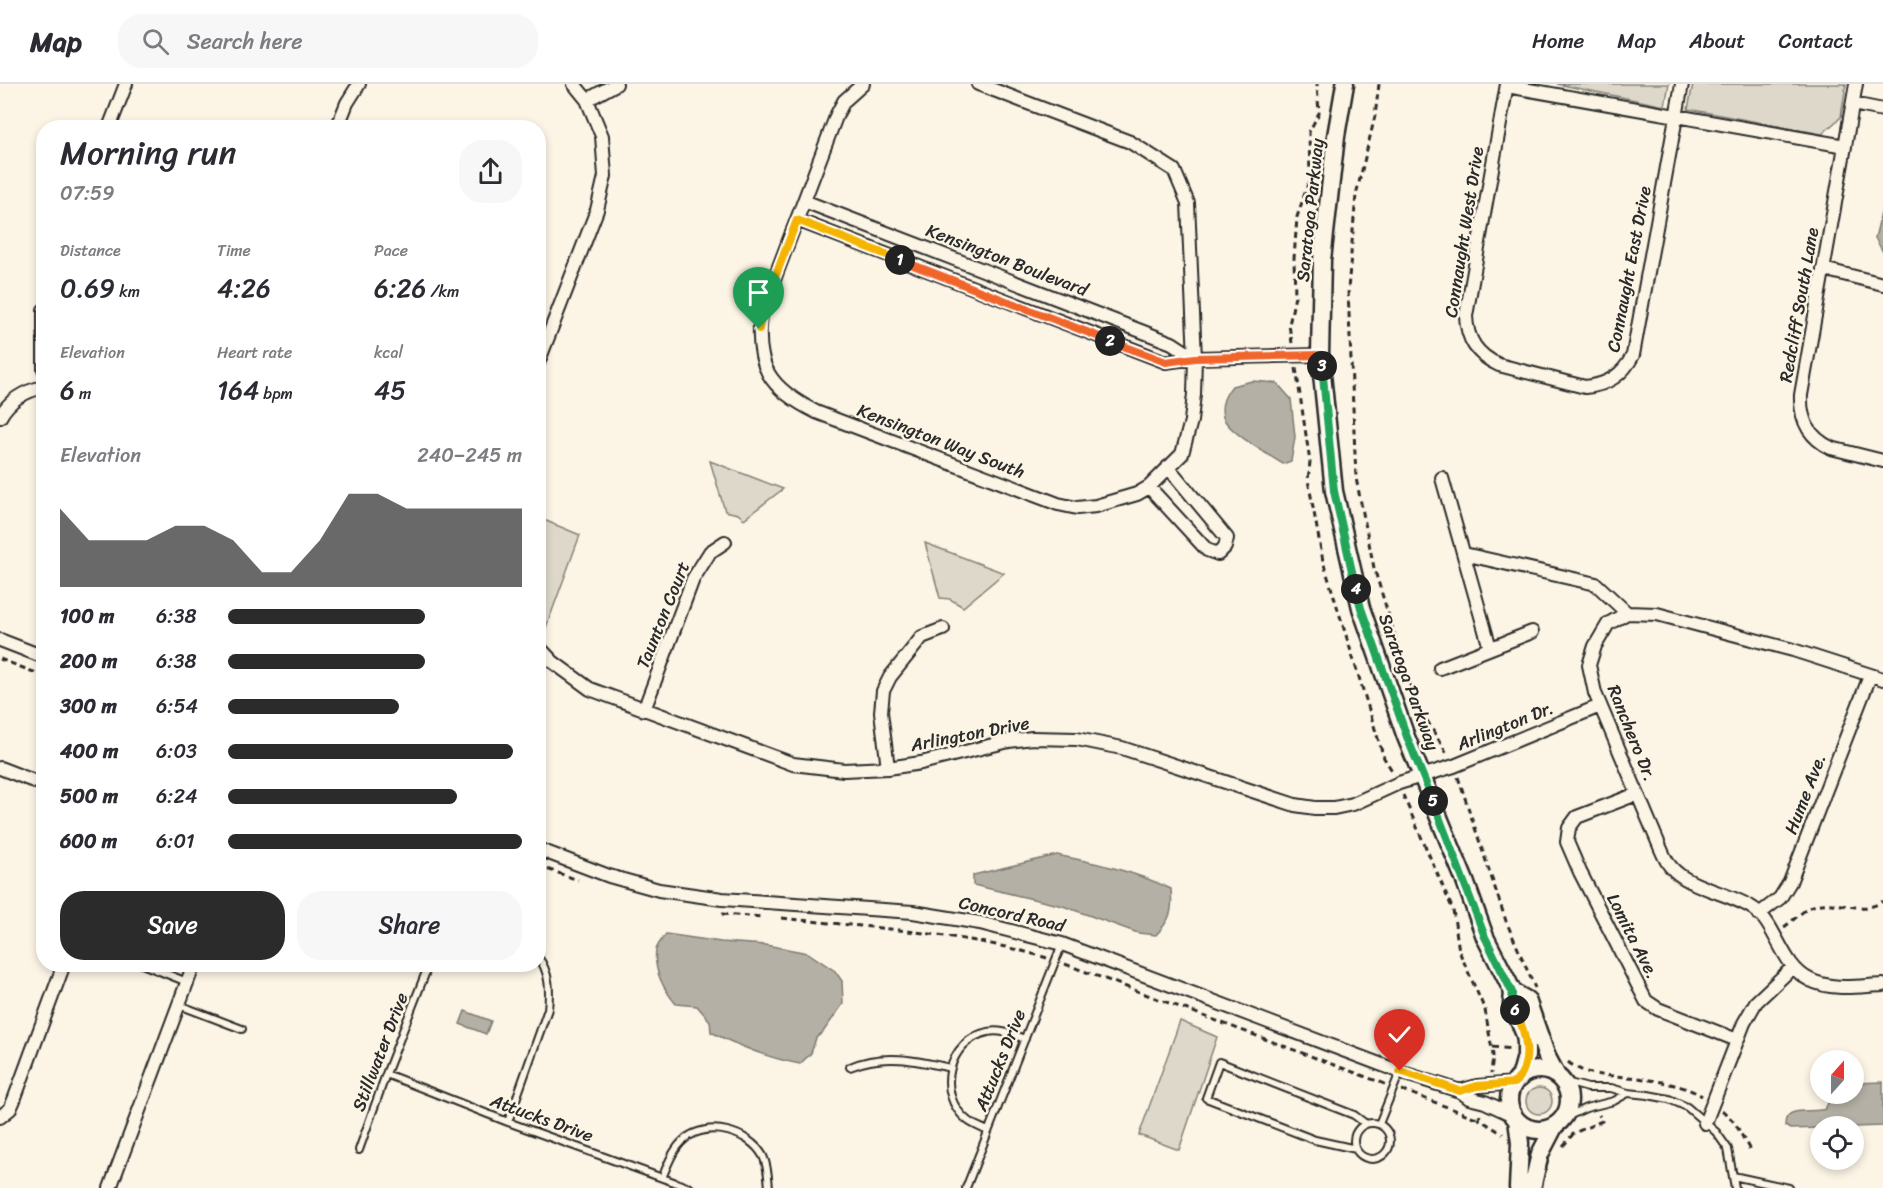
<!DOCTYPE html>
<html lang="en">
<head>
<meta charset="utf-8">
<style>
	body { margin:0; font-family:Sriracha,sans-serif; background:#f7f7f7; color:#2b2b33; height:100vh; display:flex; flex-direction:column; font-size:22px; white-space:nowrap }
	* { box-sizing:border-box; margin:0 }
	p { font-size:20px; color:#7c7c81 }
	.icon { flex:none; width:33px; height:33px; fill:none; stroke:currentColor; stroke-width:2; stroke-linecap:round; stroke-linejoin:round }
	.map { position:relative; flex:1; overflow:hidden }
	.details { position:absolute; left:36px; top:36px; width:510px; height:852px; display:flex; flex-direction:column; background:#fff; border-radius:24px; box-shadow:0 3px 9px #0003 }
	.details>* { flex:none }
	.needle { width:39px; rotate:21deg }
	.buttons { position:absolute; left:1810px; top:966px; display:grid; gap:12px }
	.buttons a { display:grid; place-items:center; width:54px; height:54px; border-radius:50%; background:#fff; box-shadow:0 3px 9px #0003; font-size:30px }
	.pin { position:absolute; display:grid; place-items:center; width:51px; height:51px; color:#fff; margin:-62px -26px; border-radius:50% 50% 50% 0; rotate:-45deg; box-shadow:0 0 6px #0007 }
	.pin .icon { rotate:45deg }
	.km { position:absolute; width:30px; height:30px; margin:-15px; border-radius:50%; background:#222; color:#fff; font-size:16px; line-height:30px; text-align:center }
	.round { display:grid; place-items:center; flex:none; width:63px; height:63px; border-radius:24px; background:#f7f7f7 }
	.headline { display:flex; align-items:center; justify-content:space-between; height:102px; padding:0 24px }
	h1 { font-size:33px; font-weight:600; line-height:45px }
	.stats { display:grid; grid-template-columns:repeat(3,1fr); gap:9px; height:102px; padding:6px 24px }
	.stats div { display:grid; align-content:center }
	.stats b { font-size:26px; font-weight:600 }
	.stats small { font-size:16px; font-weight:400 }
	.stats p { font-size:16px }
	.chart { height:168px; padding:12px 24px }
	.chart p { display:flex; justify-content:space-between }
	.chart svg { width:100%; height:108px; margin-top:6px; fill:#2b2b2b; opacity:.7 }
	.button { display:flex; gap:12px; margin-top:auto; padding:12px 24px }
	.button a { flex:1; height:69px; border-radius:24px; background:#2b2b2b; color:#fff; font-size:24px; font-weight:600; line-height:69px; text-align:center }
	.button a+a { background:#f7f7f7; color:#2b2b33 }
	ul { padding:0 24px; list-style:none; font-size:20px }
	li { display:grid; grid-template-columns:96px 72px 1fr; align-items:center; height:45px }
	li i { height:15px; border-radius:8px; background:#2b2b2b }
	header { display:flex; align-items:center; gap:36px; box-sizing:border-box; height:84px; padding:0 30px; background:#fff; border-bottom:2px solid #e1e1e2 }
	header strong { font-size:28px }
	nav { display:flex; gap:33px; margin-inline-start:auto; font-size:21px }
	.search { width:420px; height:54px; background:#f7f7f7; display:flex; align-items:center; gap:15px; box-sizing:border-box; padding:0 21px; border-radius:24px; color:#7c7c81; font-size:22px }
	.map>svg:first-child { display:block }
</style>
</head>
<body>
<header>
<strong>Map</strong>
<div class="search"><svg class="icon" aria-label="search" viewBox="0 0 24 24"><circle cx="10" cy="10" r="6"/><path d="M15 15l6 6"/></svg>Search here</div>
<nav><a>Home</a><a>Map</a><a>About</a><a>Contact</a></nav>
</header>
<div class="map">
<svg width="1883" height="1104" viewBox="0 0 1883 1104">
	<rect width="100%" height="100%" fill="#fcf5e5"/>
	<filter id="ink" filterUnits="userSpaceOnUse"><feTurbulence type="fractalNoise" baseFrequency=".0167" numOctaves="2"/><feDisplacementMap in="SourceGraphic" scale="12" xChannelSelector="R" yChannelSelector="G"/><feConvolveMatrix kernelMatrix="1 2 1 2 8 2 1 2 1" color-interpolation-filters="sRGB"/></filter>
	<g filter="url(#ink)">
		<path fill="#ded8ca" stroke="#84827a" stroke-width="1.5" d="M1557,0H1669L1665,22Z
			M1693,0H1846L1841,33L1822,50L1688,25Z
			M710,377L783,405L744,435L738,430L725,427Z
			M539,434L580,451L544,549L539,541Z
			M925,459L1004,489L963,523L950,515L940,514Z
			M1180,937L1217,953L1179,1066L1139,1051Z
			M1526 1017a13 13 0 1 1 26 0a13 13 0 1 1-26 0Z"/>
		<path fill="#b4b0a5" stroke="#7d7b74" stroke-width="1.5" d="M1883,121V168L1875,154Z
			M1252,297L1277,299L1291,315L1295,353L1291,377L1283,380C1269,371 1228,348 1223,333C1220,320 1225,311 1232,302Z
			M1057,771C1096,779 1134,787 1171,805C1173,827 1171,835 1156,851L1138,849L1063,822L973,801V791Z
			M666,850L721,858L766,861L808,869L835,887L842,897L843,920L823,948L816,954L811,969L800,980C768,974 740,963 711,948L710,937L697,922L676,920C664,906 653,886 656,866C657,861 662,855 666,850Z
			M465,927L491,937L486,950L460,940Z
			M1883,998V1042L1790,1045L1785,1042C1784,1020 1812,1030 1825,1025L1833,1010H1854V999Z"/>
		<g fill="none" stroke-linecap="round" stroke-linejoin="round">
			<defs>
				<path id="service" d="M142,880L187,898
					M179,921L242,945
					M850,983C883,969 916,976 950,984
					M386,990L508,1038L690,1104
					M1562,997L1588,1004H1611L1628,1009L1648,1011L1669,1015L1687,1023L1716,1048L1728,1065L1735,1104
					M1564,1034L1586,1024L1614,1017L1628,1009
					M508,1038L548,925C550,907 550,888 538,873
					M1354 1057a18 18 0 1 1 36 0a18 18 0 1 1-36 0Z
					M1379,1040L1400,988
					M988,1047C982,1044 973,1041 967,1036C935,1010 948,956 988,948C1001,945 1013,951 1025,955
					M1356,1065L1315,1056L1206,1014L1219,978L1354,1031L1366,1040
					M359,1066L386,990L429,880
					M1733,1092L1789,1104
					M662,1094C668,1080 673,1065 685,1055C708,1036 749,1047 763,1072C768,1082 768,1093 769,1104
					M966,1104L1062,860"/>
				<path id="minor" d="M863,0L844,17L837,30L761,230C755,283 769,304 816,328L1058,420L1077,424L1096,422L1137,410L1149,403L1182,370L1191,337L1194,310L1195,274L1188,119L1174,86L1130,58L978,0
					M1507,0L1466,232C1467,256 1477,271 1499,281L1585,303C1608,301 1623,291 1633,271L1682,0
					M1856,0L1801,311C1800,335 1808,353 1831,364L1883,377
					M1507,2L1845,62
					M587,16L616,0
					M1853,20L1883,26
					M109,44L126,0
					M337,44L347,19L359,0
					M804,117L1172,259L1195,274
					M797,136L1166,278L1195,274L1320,271
					M1823,185L1883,200
					M44,226V285
					M538,279L597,126L605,92L602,52L587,16L574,0
					M0,333C9,316 24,307 44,303
					M1442,394L1490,564
					M1149,403L1207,466L1218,470L1225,463L1227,454L1168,383
					M1464,470L1596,500L1627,529
					M0,556L44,573
					M538,562L553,578L590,605L793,680L844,686L888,684L921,679L1009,657L1032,654L1077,655L1122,664L1295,721L1315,724H1334L1353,720L1399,699L1454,682L1600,622
					M1440,584L1532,548
					M1883,595L1793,566L1657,530L1627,529L1608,540L1595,562L1589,581L1595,609L1660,763C1663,770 1666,778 1671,783C1688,804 1731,809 1754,825C1777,841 1781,882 1810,896C1833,907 1858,902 1883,901
					M644,626L693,495L710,468L725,458
					M0,684L44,701
					M888,684L881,628L883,607L890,593L922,553L943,545
					M1637,710L1577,733L1569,744L1567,758L1580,788L1646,917L1658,925L1737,956
					M538,765L609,792L659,806L722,815L913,828L980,839L1062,860L1406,990L1460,1007L1469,1014L1485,1018L1513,1031
					M1759,830L1780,814L1790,798L1870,592
					M1460,1007L1477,1002L1515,999
					M0,1033L10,1025L14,1016L64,880
					M1705,1039L1744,939L1756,918L1793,883
					M110,1104L194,880"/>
				<path id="tertiary" d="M1345,0L1336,52L1322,176L1320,271L1334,407L1361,524L1406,653L1465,797L1485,853L1513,908L1512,920L1525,951L1526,959V972L1520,994
					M1513,908L1527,916L1547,973L1557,992
					M1509 1016a30 30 0 1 1 60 0a30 30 0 1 1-60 0Z
					M1517,1036L1520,1059L1518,1104
					M1532,1104L1540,1070L1554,1043"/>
			</defs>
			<use href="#service" stroke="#2b2b2b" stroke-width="10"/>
			<use href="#minor" stroke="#2b2b2b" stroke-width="16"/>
			<use href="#tertiary" stroke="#2b2b2b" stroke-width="21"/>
			<path stroke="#2b2b2b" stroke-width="3" stroke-dasharray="6 4.5" stroke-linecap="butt" d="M1379,0L1375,32L1356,111L1348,206L1356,394L1374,484L1415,617L1448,671
				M1292,259L1289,241L1295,212L1294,175L1297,133L1310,94L1309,48L1319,29L1317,0
				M1296,284L1310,378L1308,396L1323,477L1384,674L1393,688
				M0,575L44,592
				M1458,693L1506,837L1535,904
				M1403,711L1453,826L1459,867L1485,926L1493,971L1491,990
				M538,782L578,796
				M722,830L763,833
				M782,834C871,844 961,848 1047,874
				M1784,843C1794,836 1805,824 1816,821C1838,815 1863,832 1883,817
				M1065,880L1385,1000
				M1492,963L1513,965
				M1568,978C1590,996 1619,990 1644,995C1663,998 1686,1002 1702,1012
				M1402,1006L1479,1035
				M1722,1026L1735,1039L1751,1068
				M1480,1031L1479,1035L1503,1050
				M1563,1062L1574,1049L1602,1037L1599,1031"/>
			<use href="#service" stroke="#fcf5e5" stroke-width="6"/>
			<use href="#minor" stroke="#fcf5e5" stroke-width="12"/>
			<use href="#tertiary" stroke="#fcf5e5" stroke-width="16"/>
		</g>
	</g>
	<g fill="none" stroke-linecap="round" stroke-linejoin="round" filter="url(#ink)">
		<defs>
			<path id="split-1" d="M759,245L761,230L797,136L900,176"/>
			<path id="split-2" d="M900,176L1110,257"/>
			<path id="split-3" d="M1110,257L1166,278L1195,274L1320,271L1322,282"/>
			<path id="split-4" d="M1322,282L1334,407L1356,505"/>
			<path id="split-5" d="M1356,505L1361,524L1407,653L1433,717"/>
			<path id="split-6" d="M1433,717L1485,853L1512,908V920L1515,926"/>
			<path id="split-7" d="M1400,987L1460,1007L1477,1002L1515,999C1534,979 1526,948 1515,926"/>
		</defs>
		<use href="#split-1" stroke="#fff" stroke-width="12"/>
		<use href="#split-2" stroke="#fff" stroke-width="12"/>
		<use href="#split-3" stroke="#fff" stroke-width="12"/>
		<use href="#split-4" stroke="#fff" stroke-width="12"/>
		<use href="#split-5" stroke="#fff" stroke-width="12"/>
		<use href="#split-6" stroke="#fff" stroke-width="12"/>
		<use href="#split-7" stroke="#fff" stroke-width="12"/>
		<use href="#split-1" stroke="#f5b400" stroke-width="8"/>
		<use href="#split-2" stroke="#f0652b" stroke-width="8"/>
		<use href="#split-3" stroke="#f0652b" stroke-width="8"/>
		<use href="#split-4" stroke="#22a559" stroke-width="8"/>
		<use href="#split-5" stroke="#22a559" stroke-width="8"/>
		<use href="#split-6" stroke="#22a559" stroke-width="8"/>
		<use href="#split-7" stroke="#f5b400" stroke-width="8"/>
	</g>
	<g text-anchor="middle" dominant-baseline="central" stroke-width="5" stroke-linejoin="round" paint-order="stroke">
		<g font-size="18" fill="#2b2b2b" stroke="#fcf5e5">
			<text transform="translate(1310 126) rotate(-84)">Saratoga Parkway</text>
			<text transform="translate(1464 148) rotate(-81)">Connaught West Drive</text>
			<text transform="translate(1007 176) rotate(21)">Kensington Boulevard</text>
			<text transform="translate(1629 185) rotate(-79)">Connaught East Drive</text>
			<text transform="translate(1799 221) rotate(-80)">Redcliff South Lane</text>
			<text transform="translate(941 357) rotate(21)">Kensington Way South</text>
			<text transform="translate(663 531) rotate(-68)">Taunton Court</text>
			<text transform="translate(1409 598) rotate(70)">Saratoga Parkway</text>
			<text transform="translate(1505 642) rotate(-22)">Arlington Dr.</text>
			<text transform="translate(1632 649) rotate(68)">Ranchero Dr.</text>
			<text transform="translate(970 650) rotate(-11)">Arlington Drive</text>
			<text transform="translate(1805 710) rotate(-69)">Hume Ave.</text>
			<text transform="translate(1012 830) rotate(13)">Concord Road</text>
			<text transform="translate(1633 852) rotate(63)">Lomita Ave.</text>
			<text transform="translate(380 968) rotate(-69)">Stillwater Drive</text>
			<text transform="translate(1000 976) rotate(-68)">Attucks Drive</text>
			<text transform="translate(542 1034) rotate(20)">Attucks Drive</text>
		</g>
	</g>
</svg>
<div class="buttons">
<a><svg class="needle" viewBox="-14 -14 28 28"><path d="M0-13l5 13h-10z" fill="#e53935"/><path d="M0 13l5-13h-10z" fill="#7c7c81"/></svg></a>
<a><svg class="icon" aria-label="locate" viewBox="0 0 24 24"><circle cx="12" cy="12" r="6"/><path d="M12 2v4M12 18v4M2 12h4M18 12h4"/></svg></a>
</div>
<div class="pin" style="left:759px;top:245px;background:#1e9e55"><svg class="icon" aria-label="arrive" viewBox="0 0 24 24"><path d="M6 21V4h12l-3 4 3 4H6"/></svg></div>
<div class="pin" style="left:1400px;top:987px;background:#d93025"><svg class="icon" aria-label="check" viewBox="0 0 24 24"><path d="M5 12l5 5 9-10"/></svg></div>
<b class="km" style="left:900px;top:176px">1</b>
<b class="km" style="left:1110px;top:257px">2</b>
<b class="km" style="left:1322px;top:282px">3</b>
<b class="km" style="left:1356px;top:505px">4</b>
<b class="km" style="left:1433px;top:717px">5</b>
<b class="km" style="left:1515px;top:926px">6</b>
<section class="details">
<div class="headline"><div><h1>Morning run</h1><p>07:59</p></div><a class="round"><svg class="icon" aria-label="share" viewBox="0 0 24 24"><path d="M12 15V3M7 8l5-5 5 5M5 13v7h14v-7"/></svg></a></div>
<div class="stats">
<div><p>Distance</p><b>0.69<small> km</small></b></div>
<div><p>Time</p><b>4:26</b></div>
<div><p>Pace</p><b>6:26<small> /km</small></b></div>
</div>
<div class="stats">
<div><p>Elevation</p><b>6<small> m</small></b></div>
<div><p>Heart rate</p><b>164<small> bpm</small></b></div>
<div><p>kcal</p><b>45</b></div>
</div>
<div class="chart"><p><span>Elevation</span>240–245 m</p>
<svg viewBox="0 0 160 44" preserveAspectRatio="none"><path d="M0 44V12L10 25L20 25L30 25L40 19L50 19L60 25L70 38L80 38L90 25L100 6L110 6L120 12L130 12L140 12L150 12L160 12V44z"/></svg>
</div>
<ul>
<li><b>100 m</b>6:38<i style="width:67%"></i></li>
<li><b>200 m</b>6:38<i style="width:67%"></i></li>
<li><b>300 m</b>6:54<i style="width:58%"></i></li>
<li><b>400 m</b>6:03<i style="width:97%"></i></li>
<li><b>500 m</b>6:24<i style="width:78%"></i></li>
<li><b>600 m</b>6:01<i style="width:100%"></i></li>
</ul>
<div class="button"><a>Save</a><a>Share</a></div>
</section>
</div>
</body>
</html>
